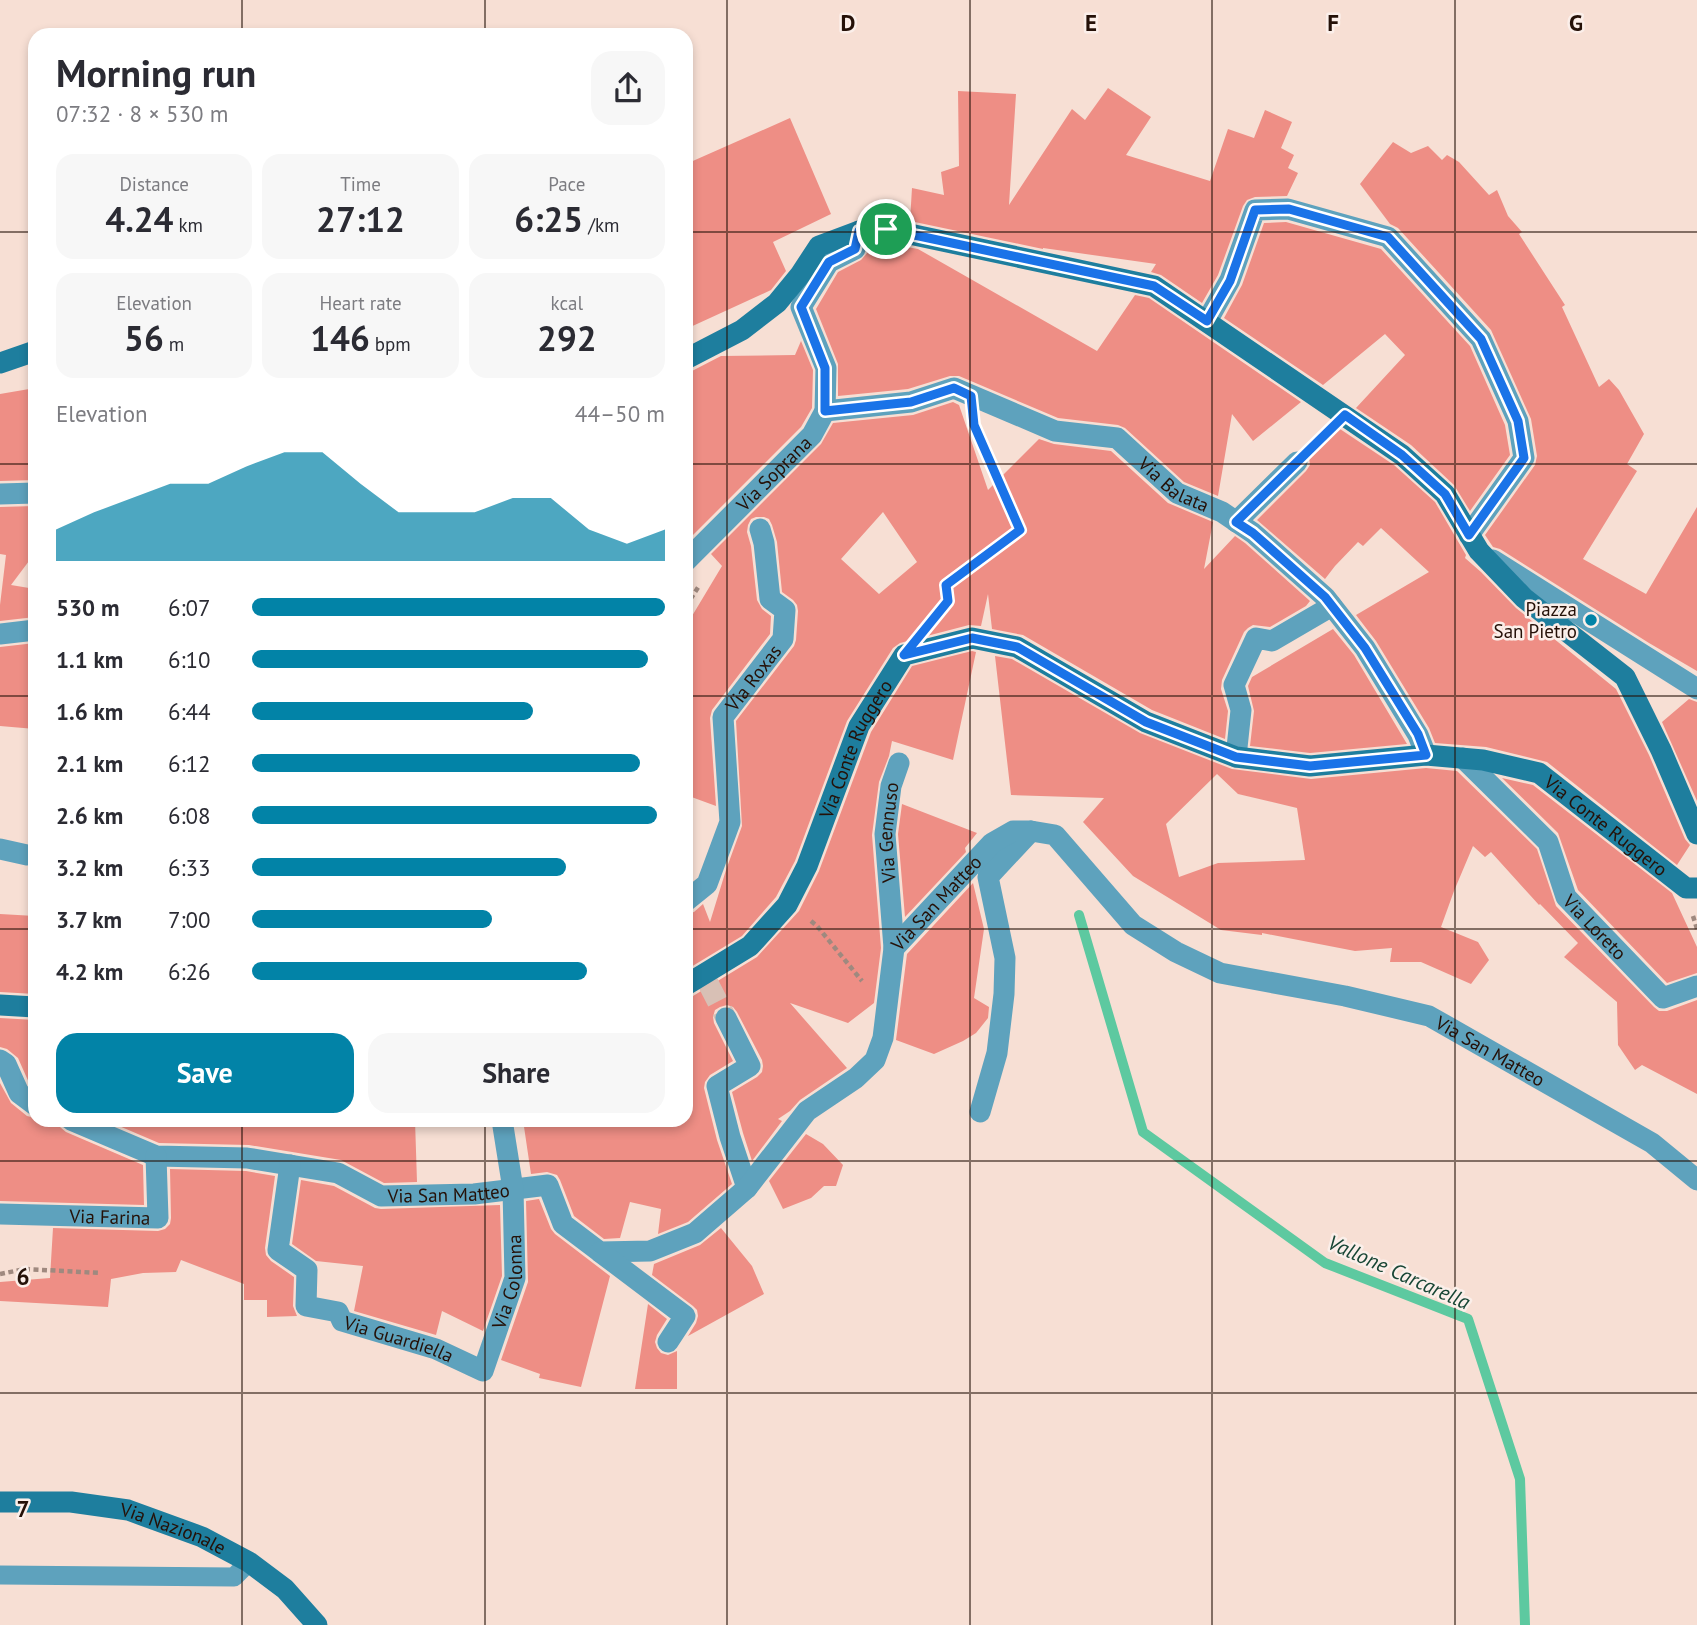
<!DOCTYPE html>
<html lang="en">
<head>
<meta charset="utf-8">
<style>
	body { margin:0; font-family:"PT Sans",sans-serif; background:#f7f7f7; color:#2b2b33; height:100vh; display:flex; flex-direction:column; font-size:26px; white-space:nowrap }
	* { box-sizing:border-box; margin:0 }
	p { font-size:23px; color:#7c7c81 }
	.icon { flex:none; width:38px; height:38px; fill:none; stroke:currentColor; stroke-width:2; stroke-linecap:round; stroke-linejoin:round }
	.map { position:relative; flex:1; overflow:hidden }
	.sheet { position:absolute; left:28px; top:28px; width:665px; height:1099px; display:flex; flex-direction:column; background:#fff; border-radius:21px; box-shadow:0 4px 10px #0003 }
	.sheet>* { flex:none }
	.pin { position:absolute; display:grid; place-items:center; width:60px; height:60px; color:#fff; margin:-30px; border:4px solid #fff; border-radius:50%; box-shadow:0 2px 7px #0007 }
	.round { display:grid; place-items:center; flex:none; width:74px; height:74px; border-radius:21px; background:#f7f7f7 }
	.summary { display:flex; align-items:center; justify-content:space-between; height:119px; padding:0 28px }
	h1 { font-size:38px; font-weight:700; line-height:52px }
	.metrics { display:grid; grid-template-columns:repeat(3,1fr); gap:10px; height:119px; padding:7px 28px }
	.metrics div { display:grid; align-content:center; border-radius:18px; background:#f7f7f7; text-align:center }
	.metrics b { font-size:35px; font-weight:700 }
	.metrics small { font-size:19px; font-weight:400 }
	.metrics p { font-size:19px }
	.chart { height:196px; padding:14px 28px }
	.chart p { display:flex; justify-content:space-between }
	.chart svg { width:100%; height:126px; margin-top:7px; fill:#0283a7; opacity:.7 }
	.action { display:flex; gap:14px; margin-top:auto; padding:14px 28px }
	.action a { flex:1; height:80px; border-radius:21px; background:#0283a7; color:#fff; font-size:28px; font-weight:700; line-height:80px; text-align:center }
	.action a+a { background:#f7f7f7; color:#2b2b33 }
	ul { padding:0 28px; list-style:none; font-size:23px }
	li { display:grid; grid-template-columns:112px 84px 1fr; align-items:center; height:52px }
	li i { height:18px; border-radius:9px; background:#0283a7 }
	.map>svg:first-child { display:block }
</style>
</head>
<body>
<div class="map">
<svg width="1697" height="1625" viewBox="0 0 1697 1625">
	<rect width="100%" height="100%" fill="#f7dfd4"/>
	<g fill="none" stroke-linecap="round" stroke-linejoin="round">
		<path stroke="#5dc9a0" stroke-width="10" d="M1079,915L1143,1132L1325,1263L1468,1319L1520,1479L1525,1625"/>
	</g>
	<path fill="#ee8e85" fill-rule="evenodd" d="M1108,88L1151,117L1126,155L1210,181L1228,129L1254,138L1265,110L1292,122L1281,148L1294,155L1288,168L1298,173L1287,196L1255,197L1247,200L1243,206L1218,275L1202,303L1161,275L1151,272L1156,264L1043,248V249L910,221L912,188L944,195L941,172L959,166L958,91L1016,94L1009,205L1072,109L1085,120Z
		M790,118L831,214L773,242L786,271L771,290L686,329V164Z
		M1393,142L1411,153L1428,146L1442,160L1447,155L1459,162L1489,195L1497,190L1508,216L1522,232L1519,234L1565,305L1562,307L1599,387L1609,379L1619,390L1644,434L1627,464L1637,471L1583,559L1646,594L1697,507V671L1649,643L1500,549L1493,547L1485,535L1535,465L1537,456L1531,419L1491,330L1398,228L1390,224L1360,184Z
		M1286,222L1381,249L1470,346L1505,425L1510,455L1470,511L1454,485L1411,445L1356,408L1405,355L1385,334L1323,385L1224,318L1242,285L1264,223Z
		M885,244L896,245L918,249L1097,351L1135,295L1149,298L1301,402L1253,441L1232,414L1218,496L1184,482L1125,428L1118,425L1058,418L959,376H950L908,389L838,396V364L816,309L838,272L861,260L868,252Z
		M801,341L813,370L812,408L801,427L693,535L686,527V372L692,371L721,356L795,355Z
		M35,388V480L0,481V394Z
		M953,402L959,405L988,490L1039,439L1054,444L1111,451L1168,503L1213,522L1204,569L1235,536L1245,543L1310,601L1306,606L1270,627L1253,625L1248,628L1244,632L1222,680L1221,689L1228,711L1225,739L1152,710L1023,635L992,629L988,594L981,626L969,625L900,643L893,648L847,721L795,861L776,897L742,936L686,970V914L694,912L703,904L710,922L726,870L742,826L736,721L794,646L796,640L798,611L797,605L793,600L782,592L777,542L772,525L769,519L764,517H756L751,519L748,525L747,532L751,546L757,600L762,609L771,616L770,634L712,710L710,718L716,806L686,795V626L722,566L711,554L821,444L833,423L913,415ZM883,512L917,562L879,594L841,559Z
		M1337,427L1394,465L1435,502L1466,555L1465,558L1481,572L1516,608L1616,689L1649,755L1685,839L1690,845L1677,865L1547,762L1486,747L1435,743L1429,728L1376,641L1356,615L1429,572L1381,528L1363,546L1358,542L1335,566L1325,579L1257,520L1306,471L1310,465L1309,457Z
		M35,506V553L11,585L35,589V617L0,621V605L6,555L0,554V507Z
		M1333,629L1354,655L1407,744L1310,753L1250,746L1254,711L1248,686L1252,677Z
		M35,643V729L0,726V647Z
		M972,651L976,652L953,760L892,741L889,756L879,782L872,835L881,948L874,1003L848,1023L790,1003L847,1068L800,1100L790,1111L778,1119L782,1121L752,1161L743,1133L732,1092L757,1077L762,1072L763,1066L762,1060L737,1012L733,1007L727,1005L720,1007L715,1010L713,1017L714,1023L733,1061L710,1075L705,1082L704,1088L717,1140L732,1184L688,1222L658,1234L661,1209L630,1202L620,1238L604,1239L574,1216L560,1180L557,1175L547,1172L531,1174L523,1120H686V998L693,996L757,957L799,911L819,871L871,732L912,666Z
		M995,656L1012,659L1140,733L1232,769L1311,779L1426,768L1457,771L1537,849L1556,906L1654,1007L1659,1011H1667L1697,1000V1094L1642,1065L1635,1070L1618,1045L1617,1002L1564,957L1578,943L1540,904L1539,905L1491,852L1485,857L1473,846L1454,891L1441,927L1478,942L1489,960L1471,984L1421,962H1390L1392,948L1355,951L1262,933V935L1221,930L1133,876L1083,822L1104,798L1011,795ZM1217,774L1238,794L1297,808L1305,860L1218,863L1179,877L1166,824Z
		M1689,699L1697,702V801L1662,722Z
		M1502,778L1533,785L1672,893L1697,947V973L1667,983L1578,890L1558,833Z
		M902,804L977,833L965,848L966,852L905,917L898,834Z
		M973,883L984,929L974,998L989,1007L988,1018L976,1033L963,1041L934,1054L896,1040L907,954Z
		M0,914L35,916V994L0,992Z
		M0,1018L35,1020V1089L30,1085L18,1058L7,1049L0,1047Z
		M0,1083L11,1103L27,1116L35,1118V1120H58L60,1127L66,1132L143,1165L144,1205L0,1201Z
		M105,1120H415L417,1182L384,1183L341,1160L249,1145L159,1143Z
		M806,1134L823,1144L843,1165L836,1186H824L811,1198L783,1209L769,1181Z
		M170,1169L246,1171L275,1176L265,1248L266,1255L271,1261L294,1277L293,1306L297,1316L267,1317V1300H244V1284L181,1260L176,1272L143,1273L111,1279L108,1307L0,1301V1282L50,1278L53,1228L158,1231L165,1229L170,1224L171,1218Z
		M301,1180L334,1186L375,1208L381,1209L500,1205L502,1276L483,1331L442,1311L436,1335L354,1311L363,1266L316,1261L292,1244Z
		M539,1199L551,1229L555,1234L610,1276L581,1387L539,1378L540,1374L501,1360L528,1282L526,1201Z
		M721,1228L752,1266L764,1294L688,1336L696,1323L698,1316L697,1310L693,1306L652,1275L654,1264L700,1245Z
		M648,1304L667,1319L657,1335L655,1342L657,1348L661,1353L668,1355L677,1351V1389H635Z"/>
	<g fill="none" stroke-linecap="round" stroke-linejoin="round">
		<path stroke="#d8c0b5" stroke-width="21" stroke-dasharray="21 10" stroke-linecap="butt" d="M708,983L726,1018"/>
		<path stroke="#9f897f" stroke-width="4.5" stroke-dasharray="5 3.5" stroke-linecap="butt" d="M686,606L699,586
			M936,617L949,602L946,585L1020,530L975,428
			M1693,916L1697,929
			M811,921L817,926L862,981
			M0,1274L25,1269L101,1273"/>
		<path stroke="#5ea2bd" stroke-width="19" d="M0,1575L234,1577L249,1562"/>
		<g stroke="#5ea2bd" stroke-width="21">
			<path d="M1207,321L1230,280L1255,210L1288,209L1388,237L1481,339L1518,421L1524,458L1469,535"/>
			<path id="s1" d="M825,411L911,402L954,388L1055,431L1117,438L1177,493L1222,512L1253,533L1325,597L1365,648L1418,735L1426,755"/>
			<path d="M0,494L35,493"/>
			<path d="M1236,522L1297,462"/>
			<path d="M1493,560L1697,689"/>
			<path id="s2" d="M686,561L812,435L825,411L826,368L801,307L829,262L855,249L859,231"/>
			<path d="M0,634L35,630"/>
			<path d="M1236,757L1241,710L1234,685L1256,638L1272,641L1332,606"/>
			<path id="s3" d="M1463,758L1548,842L1566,897L1663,998L1697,986"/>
			<path d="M0,849L27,855"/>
			<path id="s4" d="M686,901L707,884L730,822L723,717L783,639L785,610L770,599L764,543L760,529"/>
			<path id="s5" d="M894,948L885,834L891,786L899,763"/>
			<path d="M726,1018L750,1066L717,1086L730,1137L747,1188"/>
			<path d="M0,1060L6,1064L19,1093L35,1105"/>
			<path d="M980,1112L997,1053L1004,994L1005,958L988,877L1031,831"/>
			<path id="s6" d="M71,1120L156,1156L247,1158L338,1173L381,1196L474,1194L548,1185L563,1224L600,1252L650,1251L695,1233L747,1188L807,1111L856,1078L875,1060L883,1038L894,948L992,843L1013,831H1031L1055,835L1133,925L1176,952L1220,973L1345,996L1429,1016L1652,1143L1697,1180"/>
			<path id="s7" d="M290,1165L278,1250L307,1270L306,1306L338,1312L342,1321L436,1349L483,1371L515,1278L513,1189L502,1120"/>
			<path id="s8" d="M0,1214L158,1218L156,1156"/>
			<path d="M600,1252L685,1316L668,1342"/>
		</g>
		<g stroke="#1e7e9e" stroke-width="21">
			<path d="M686,359L742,330L777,303L800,275L819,246L859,231L886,229L1154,286L1402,455L1445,494L1479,551L1524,598L1625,677L1661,750L1697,834"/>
			<path d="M0,363L35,351"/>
			<path id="s9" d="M686,985L750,946L787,905L807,866L859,726L904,655L972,638L1017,647L1146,722L1236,757L1310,766L1426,755L1483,760L1539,773L1686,888H1697"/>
			<path d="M0,1005L35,1007"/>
			<path id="s10" d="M0,1502H71L128,1510L202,1537L249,1562L285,1589L317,1625"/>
		</g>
	</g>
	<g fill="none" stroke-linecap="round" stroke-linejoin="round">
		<defs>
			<path id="route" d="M1289,209L1388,237L1481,339L1518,421L1524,458L1469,535L1445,494L1402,455L1345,415L1236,522L1253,533L1325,597L1365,648L1418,734L1426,755L1310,766L1236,757L1146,722L1017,647L972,638L904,655L948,601L946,585L1020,530L974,425L971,396L954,388L911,402L825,411V368L801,307L829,262L855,249L859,231L886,229L1154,286L1207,321L1230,281L1255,210Z"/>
		</defs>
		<use href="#route" stroke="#fff" stroke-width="14"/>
		<use href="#route" stroke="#1a73e8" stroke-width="9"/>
	</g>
	<path fill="none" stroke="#251108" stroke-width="2" stroke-opacity="0.55" d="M242,0V35M485,0V35M727,0V1625M970,0V1625M1212,0V1625M1455,0V1625M0,232H35M686,232H1697M0,464H35M686,464H1697M0,696H35M686,696H1697M0,929H35M686,929H1697M242,1120V1625M485,1120V1625M0,1161H1697M0,1393H1697"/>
	<circle fill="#0283a7" stroke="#fbefea" stroke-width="2.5" cx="1591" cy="620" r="7"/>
	<g text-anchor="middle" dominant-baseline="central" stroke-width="5" stroke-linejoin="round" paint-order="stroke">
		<g font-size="19" fill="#251108" stroke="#fbefea">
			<text stroke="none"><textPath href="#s2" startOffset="124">Via Soprana</textPath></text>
			<text stroke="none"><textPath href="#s1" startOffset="378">Via Balata</textPath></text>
			<text stroke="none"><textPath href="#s4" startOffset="248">Via Roxas</textPath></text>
			<text stroke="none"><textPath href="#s9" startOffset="301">Via Conte Ruggero</textPath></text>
			<text stroke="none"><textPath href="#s9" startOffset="1160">Via Conte Ruggero</textPath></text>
			<text stroke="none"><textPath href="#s5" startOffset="116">Via Gennuso</textPath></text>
			<text stroke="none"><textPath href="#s6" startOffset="1106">Via San Matteo</textPath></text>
			<text stroke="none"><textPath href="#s3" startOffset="219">Via Loreto</textPath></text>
			<text stroke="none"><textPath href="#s6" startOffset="1757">Via San Matteo</textPath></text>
			<text stroke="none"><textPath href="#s6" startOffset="392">Via San Matteo</textPath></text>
			<text stroke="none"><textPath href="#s8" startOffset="110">Via Farina</textPath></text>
			<text stroke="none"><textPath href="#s7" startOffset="443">Via Colonna</textPath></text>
			<text stroke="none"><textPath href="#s7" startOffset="259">Via Guardiella</textPath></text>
			<text stroke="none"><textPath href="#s10" startOffset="177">Via Nazionale</textPath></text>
		</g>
		<g font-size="19" fill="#251108" stroke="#fbefea" text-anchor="end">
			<text x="1577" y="609">Piazza<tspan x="1577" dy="22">San Pietro</tspan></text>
		</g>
		<g font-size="21" font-style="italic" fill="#184635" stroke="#fbefea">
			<text transform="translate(1399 1272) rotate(24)">Vallone Carcarella</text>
		</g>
	</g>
	<g font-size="23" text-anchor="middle" font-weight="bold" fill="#251108" stroke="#fbefea" stroke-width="5" stroke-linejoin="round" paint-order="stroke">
		<text x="848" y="31">D</text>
		<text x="1091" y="31">E</text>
		<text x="1333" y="31">F</text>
		<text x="1576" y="31">G</text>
		<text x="23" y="1285">6</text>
		<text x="23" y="1517">7</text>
	</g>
</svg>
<div class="pin" style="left:886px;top:229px;background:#1e9e55"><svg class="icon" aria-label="arrive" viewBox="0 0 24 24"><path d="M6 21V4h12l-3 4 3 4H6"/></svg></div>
<section class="sheet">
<div class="summary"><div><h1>Morning run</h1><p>07:32 · 8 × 530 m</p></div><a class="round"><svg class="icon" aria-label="share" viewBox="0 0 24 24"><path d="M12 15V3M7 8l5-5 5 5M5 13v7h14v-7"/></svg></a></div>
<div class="metrics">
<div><p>Distance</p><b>4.24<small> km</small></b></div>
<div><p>Time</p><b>27:12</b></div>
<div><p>Pace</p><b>6:25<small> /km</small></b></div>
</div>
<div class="metrics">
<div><p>Elevation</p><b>56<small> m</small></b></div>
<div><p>Heart rate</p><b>146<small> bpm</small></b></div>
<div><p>kcal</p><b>292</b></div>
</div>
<div class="chart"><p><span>Elevation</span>44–50 m</p>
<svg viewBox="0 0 160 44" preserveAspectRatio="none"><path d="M0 44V33L10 27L20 22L30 17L40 17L50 11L60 6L70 6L80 17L90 27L100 27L110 27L120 22L130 22L140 33L150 38L160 33V44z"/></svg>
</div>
<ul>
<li><b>530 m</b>6:07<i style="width:100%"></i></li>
<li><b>1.1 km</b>6:10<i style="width:96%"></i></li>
<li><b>1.6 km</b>6:44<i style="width:68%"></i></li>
<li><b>2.1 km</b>6:12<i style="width:94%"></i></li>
<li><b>2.6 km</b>6:08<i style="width:98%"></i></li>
<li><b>3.2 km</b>6:33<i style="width:76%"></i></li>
<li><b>3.7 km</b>7:00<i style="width:58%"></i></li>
<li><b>4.2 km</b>6:26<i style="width:81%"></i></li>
</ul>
<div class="action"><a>Save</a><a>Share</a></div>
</section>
</div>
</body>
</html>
